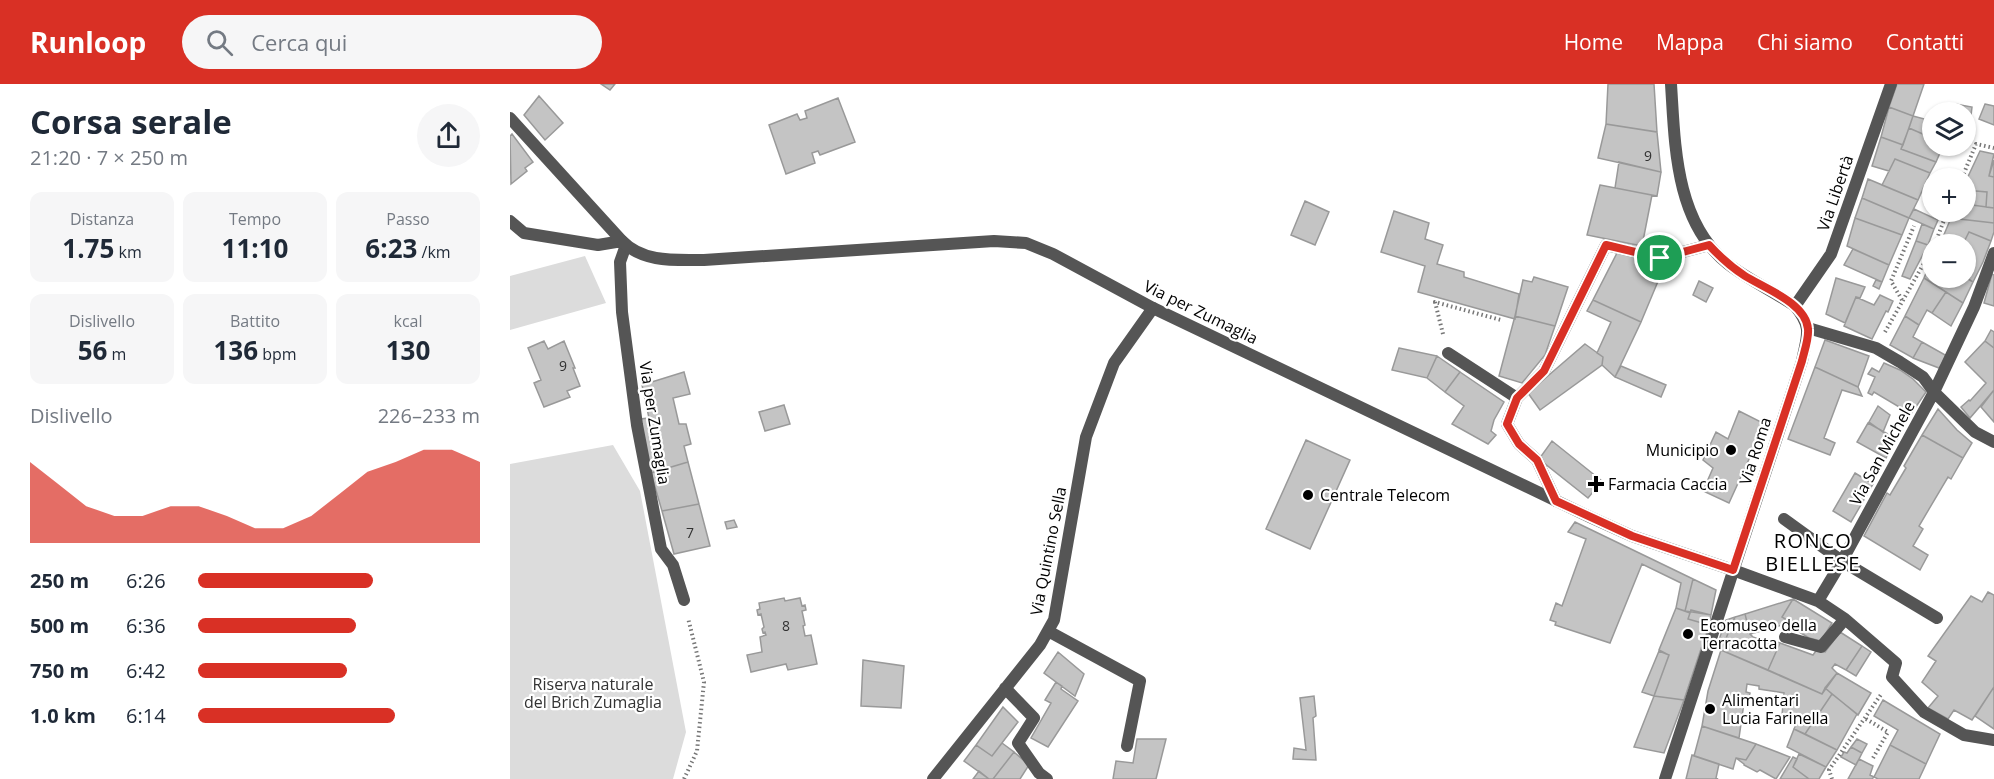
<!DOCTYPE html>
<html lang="it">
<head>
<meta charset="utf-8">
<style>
	body { margin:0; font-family:"Open Sans",sans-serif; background:#f6f6f7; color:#1f2937; height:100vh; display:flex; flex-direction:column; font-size:22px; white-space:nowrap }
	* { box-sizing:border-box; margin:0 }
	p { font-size:20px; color:#747a83 }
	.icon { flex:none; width:33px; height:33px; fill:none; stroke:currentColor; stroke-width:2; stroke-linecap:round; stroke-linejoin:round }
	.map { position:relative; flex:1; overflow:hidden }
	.side { display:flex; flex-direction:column; background:#fff; width:510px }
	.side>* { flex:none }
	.buttons { position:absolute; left:1412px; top:18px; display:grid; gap:12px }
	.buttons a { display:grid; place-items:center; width:54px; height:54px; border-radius:50%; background:#fff; box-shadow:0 2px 4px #0004; font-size:30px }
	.pin { position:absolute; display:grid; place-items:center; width:51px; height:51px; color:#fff; margin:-26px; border:3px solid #fff; border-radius:50%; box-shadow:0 2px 6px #0007 }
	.round { display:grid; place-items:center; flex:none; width:63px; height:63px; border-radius:32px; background:#f6f6f7 }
	.headline { display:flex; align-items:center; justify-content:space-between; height:102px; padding:0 30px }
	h1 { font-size:33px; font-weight:700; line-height:45px }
	.stats { display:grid; grid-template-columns:repeat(3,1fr); gap:9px; height:102px; padding:6px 30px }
	.stats div { display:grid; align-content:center; border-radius:12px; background:#f6f6f7; text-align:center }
	.stats b { font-size:26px; font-weight:700 }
	.stats small { font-size:16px; font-weight:400 }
	.stats p { font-size:16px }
	.chart { height:168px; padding:12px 30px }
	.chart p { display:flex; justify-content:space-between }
	.chart svg { width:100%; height:108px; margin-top:6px; fill:#d93025; opacity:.7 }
	ul { padding:0 30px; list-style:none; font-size:20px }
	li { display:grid; grid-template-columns:96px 72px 1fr; align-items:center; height:45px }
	li i { height:15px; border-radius:8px; background:#d93025 }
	header { display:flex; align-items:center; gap:36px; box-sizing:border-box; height:84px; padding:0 30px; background:#d93025; color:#fff }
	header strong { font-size:28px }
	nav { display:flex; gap:33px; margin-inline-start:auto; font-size:21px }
	.search { width:420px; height:54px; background:#f6f6f7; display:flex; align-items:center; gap:15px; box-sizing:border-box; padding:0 21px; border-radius:33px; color:#747a83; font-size:22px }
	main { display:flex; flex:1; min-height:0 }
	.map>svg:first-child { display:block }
</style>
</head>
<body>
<header>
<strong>Runloop</strong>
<div class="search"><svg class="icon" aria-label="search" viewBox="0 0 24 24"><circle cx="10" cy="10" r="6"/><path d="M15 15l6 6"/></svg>Cerca qui</div>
<nav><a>Home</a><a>Mappa</a><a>Chi siamo</a><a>Contatti</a></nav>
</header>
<main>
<section class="side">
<div class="headline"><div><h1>Corsa serale</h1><p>21:20 · 7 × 250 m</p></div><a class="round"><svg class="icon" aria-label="share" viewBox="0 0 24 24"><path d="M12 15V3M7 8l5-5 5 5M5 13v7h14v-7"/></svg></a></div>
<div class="stats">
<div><p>Distanza</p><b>1.75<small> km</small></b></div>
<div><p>Tempo</p><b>11:10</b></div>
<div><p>Passo</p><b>6:23<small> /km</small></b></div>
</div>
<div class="stats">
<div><p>Dislivello</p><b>56<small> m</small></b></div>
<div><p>Battito</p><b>136<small> bpm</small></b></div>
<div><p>kcal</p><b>130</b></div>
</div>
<div class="chart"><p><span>Dislivello</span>226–233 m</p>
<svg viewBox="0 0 160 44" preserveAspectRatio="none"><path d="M0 44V11L10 20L20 29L30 33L40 33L50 29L60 29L70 33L80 38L90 38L100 33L110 24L120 15L130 11L140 6L150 6L160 11V44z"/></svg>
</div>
<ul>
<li><b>250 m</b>6:26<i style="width:62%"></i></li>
<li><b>500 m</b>6:36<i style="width:56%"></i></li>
<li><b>750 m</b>6:42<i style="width:53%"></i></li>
<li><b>1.0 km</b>6:14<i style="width:70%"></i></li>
</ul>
</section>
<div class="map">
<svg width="1484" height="695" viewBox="0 0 1484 695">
	<rect width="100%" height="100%" fill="#fff"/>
	<path fill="#dcdcdc" d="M75,172L96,219L0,246V192Z
		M103,361L130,407L176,648L163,695H0V380Z"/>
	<path fill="#c4c4c4" stroke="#999" stroke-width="1.5" d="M91,0H105L100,6Z
		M1098,0H1144L1147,48L1096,40Z
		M1387,0H1414L1403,32L1379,23Z
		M29,12L53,39L35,56L14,31Z
		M328,14L345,58L310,71L308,67L302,69L305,79L276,90L259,41L287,30L290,36L297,34L295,27Z
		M1445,20L1462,23L1459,48L1455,47V28H1443Z
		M1475,20L1484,22V41L1469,35Z
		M1379,23L1403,32L1393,61L1371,53Z
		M1403,32L1422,37V54L1399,44Z
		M1096,40L1147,48L1151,88L1088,74Z
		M1399,44L1422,54V62H1433L1426,78L1391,65Z
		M2,50L23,78L15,84L17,87L1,100L0,52Z
		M1371,53L1393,61L1391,65L1426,78L1420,89L1385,75L1379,87L1362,82Z
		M1470,67L1484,70L1479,92L1484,93V124L1476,123L1477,108L1455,106V99Z
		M1385,75L1420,89L1408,116L1372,101Z
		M1484,76V93L1479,92Z
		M1109,78L1151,88L1147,112L1105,104Z
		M1438,88L1448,92L1447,94H1435Z
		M1358,95L1408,116L1399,134L1352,114Z
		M1090,101L1142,111L1132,162L1077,151Z
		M1455,106L1477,108L1476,123L1455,120Z
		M1352,114L1399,134L1392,151L1345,134Z
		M795,117L819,128L805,161L781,151Z
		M1455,120L1484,124V139L1441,134L1443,128H1455Z
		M1404,125L1428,136L1424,145L1399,134Z
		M884,127L919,139L915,155L933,161L927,180L954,188V193L1009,210L1005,235L908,208L915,182L871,168Z
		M1345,134L1392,151L1379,181L1337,162Z
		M1441,134L1484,139V148L1481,157L1459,148L1453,160H1430Z
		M1412,140L1424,145L1418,161L1406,157Z
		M1459,148L1481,157L1473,178L1463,198L1455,193V160H1453Z
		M1406,157L1418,161L1400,195L1392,192Z
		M1343,165L1379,181L1372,198L1334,181Z
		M1108,167L1154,183L1131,238L1083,216Z
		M1422,175V194L1455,193L1463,198L1453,219L1414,194Z
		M1482,190L1484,191V222L1474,219Z
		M1024,193L1058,203L1045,242L1005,232L1013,196L1022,198Z
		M1326,194L1355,203L1350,214L1346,213L1335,239L1316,230Z
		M1414,194L1436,208L1422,229L1417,226L1409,241L1395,232Z
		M1366,196L1372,198L1369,205L1363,202Z
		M1189,197L1203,204L1196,218L1183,211Z
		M1436,208L1453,219L1441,242L1422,229Z
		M1370,211L1383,217L1378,228L1376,227L1362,255L1334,242L1346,213L1364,221Z
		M1083,216L1131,238L1105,293L1092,281L1093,273L1087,269L1101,238L1077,227Z
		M1005,232L1045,242L1035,271L1012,299L989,292Z
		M1395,232L1409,241L1403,253L1412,258L1403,274L1380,261Z
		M1481,246L1484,248V264L1475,257Z
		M1315,256L1359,272L1348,303L1305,283Z
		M34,257L38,265L54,257L65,284H63L70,302L57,307L60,313L34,323L24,299L31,296L18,264Z
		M1475,257L1484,264V306L1460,334L1451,323L1459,316L1460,317L1476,299L1455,278Z
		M1412,258L1437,272L1429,284L1403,274Z
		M1075,260L1093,273L1092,281L1030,326L1018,309Z
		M889,264L927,272L917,294L882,286Z
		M927,272L950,288L935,308L917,294Z
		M1374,279L1390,286L1403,295L1416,308L1401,330L1364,308L1362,311L1358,309L1365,293L1358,290L1362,284L1369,288Z
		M1111,282L1156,301L1151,313L1105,293Z
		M1305,283L1348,303L1352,312L1332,306L1314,354L1325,359L1320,371L1278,355Z
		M174,288L180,310L163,314L169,340H176L181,360L174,362L178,378L141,389L130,335L139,334L132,301Z
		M950,288L994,318L984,336L981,347L986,351L978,360L942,340L954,322L935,308Z
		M1484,306V338L1471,323Z
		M274,321L280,340L255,347L249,328Z
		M1368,322L1380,331L1373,348L1359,338Z
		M1428,325L1447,346L1462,359L1453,374L1412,351Z
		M1229,327L1255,340L1219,419L1193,407L1203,384L1193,376L1206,348L1218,355Z
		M1358,339L1387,355L1376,374L1347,358Z
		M1412,351L1453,374L1441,395L1438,393L1409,442L1413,445L1403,462L1418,471L1410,486L1354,452L1377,409L1380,411L1396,384L1394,382Z
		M796,356L840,376L800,465L756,445Z
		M1042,357L1092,397L1078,414L1029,375Z
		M178,378L189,420L152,427L141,389Z
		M1345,389L1363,400L1341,438L1323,427Z
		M189,420L200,462L164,470L152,427Z
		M224,436L227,443L217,445L215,438Z
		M1065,438L1183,495L1175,527L1166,524L1171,499L1132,480L1100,559L1045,541L1046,538L1040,536L1046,519L1052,522L1076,455L1058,448Z
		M1183,495L1206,506L1201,531L1175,527Z
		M1478,508L1484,511V603L1462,636L1444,626L1438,635L1418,624L1428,612L1412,598L1426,577L1418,572L1461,512L1472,518Z
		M274,514L275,517L290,514L292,522L295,521L296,526L292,527L295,541L293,542L295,552L301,551L307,580L278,586L276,580L241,588L237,571L252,568L250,553L256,551L255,548L253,549L252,545L254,543L251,530L248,531L247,526L250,525L249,519Z
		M1283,515L1272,533L1277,536L1276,540L1240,550L1235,530Z
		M1283,515L1322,539L1311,557L1299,554L1276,540L1277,536L1272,533Z
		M1166,524L1180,529L1178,535L1199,541L1174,616L1144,612L1159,571L1149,566Z
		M1181,526L1201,531L1199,541L1178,535Z
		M1235,530L1240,550L1243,553L1262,560L1264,557L1270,559L1258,586L1211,566L1225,533Z
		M1225,533L1211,566L1206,564L1216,536Z
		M1330,548L1352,562L1336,586L1325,580L1322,584L1327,589L1312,610L1258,586L1270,559L1303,571L1308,564L1315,568Z
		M1352,562L1361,568L1346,592L1336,586Z
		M1211,566L1312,610L1315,604L1322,610L1295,650L1284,645L1289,633L1272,631L1274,609L1249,605V602L1237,600L1236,608L1240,609L1238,620L1234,619L1229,654L1192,642L1198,607Z
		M1149,567L1159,571L1144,612L1132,608Z
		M548,568L574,590L565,612L534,589Z
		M353,576L394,582L391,624L351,622Z
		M1327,589L1361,609L1348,631L1315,604Z
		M546,598L552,602L551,605L568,617L538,663L521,654L541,619L535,616Z
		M1484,603V645L1465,632Z
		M1322,610L1347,630L1327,666L1295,650Z
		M804,612L806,632L803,634L806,676L783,675L784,664L796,666L790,614Z
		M1144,612L1174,616L1154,669L1124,663Z
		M1373,616L1430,650L1416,680L1380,661L1388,646L1364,632Z
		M493,623L508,638L482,672L466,661Z
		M1192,642L1246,660L1236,676L1226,674L1223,685L1184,672Z
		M1284,645L1327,666L1316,683L1277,663Z
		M627,655H656L646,695H603L606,677L623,679Z
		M1347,655L1357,660L1352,669L1341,663Z
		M492,659L504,668L483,695H479L454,677L466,661L482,672Z
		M1246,660L1280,673L1266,695L1250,686L1247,688L1234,681V680L1226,674L1236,676Z
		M1380,661L1416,680L1409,695H1368L1364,693Z
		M1341,663L1352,669L1346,681L1331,673L1334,668L1337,669Z
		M504,668L519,681L510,695H483Z
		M1289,670L1316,683L1309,695H1299L1283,683Z
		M1182,671L1209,680L1206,694L1208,695H1176Z
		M1283,673L1287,675L1283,683L1299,695H1270Z
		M1349,675L1363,682L1360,691L1364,693L1362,695H1338Z
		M469,687L479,695H463Z"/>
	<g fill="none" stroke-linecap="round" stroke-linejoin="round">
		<path stroke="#777" stroke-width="4" stroke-dasharray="1.5 3" stroke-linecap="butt" d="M1452,94L1466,60L1484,64
			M1425,160L1437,128
			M1392,216L1381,197L1404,142
			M1375,248L1422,165
			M933,250L925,218L991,236
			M1356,635L1378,648L1363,674
			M174,695L187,667L194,598L178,534
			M1322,695L1319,686L1372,609"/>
		<path stroke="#555" stroke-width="12" d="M1274,435L1332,477L1427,534"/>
		<path stroke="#555" stroke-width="12" d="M0,137L14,149L88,161L112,157
			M116,161L110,178L112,228L127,341L151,465L163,481L174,516
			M1285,222L1321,170L1381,0
			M1298,244L1366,264L1390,278L1413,293L1424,308L1465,348L1484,358
			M938,269L1007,314
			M1046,417L1027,376L1009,360L997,340L1007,314L1034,287L1096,161L1150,174L1199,161
			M1223,486L1308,517L1335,535L1386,579L1382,593L1414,628L1454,651L1484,656
			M1308,517L1332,477L1424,308L1464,223L1484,169
			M538,547L630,597L617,662
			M1275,553L1311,563L1335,535
			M495,604L524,634L508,659L529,689L537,695
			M423,695L530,561L544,536L576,353L604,279L643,224"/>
		<path stroke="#555" stroke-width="12" d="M0,34L112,157C133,179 166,176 194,176L484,157L516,159L543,170L643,224L1080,433L1122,452L1223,486
			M1155,695L1292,277C1297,251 1303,244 1285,222C1263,207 1239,196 1218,180C1165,138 1165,61 1161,0"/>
	</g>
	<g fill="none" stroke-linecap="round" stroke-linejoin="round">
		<defs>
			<path id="route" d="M1096,161L1150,174L1199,161C1210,173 1221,183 1235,192C1254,204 1296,219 1298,245C1299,255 1294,268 1292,277L1223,486L1122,452L1046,417L1027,376L1009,360L997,340L1007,314L1034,287Z"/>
		</defs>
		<use href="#route" stroke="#fff" stroke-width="12"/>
		<use href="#route" stroke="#d93025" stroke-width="8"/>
	</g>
	<g fill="#000" stroke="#fff" stroke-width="2">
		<circle cx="1221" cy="366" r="6"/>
		<path d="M1083 391h6v6h6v6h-6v6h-6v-6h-6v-6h6z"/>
		<circle cx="798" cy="411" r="6"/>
		<circle cx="1178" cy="550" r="6"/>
		<circle cx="1200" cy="625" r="6"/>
	</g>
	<g text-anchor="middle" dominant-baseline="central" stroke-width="4.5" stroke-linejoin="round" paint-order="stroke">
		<g font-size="14" fill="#313131">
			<text x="1138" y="71">9</text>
			<text x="53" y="281">9</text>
			<text x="180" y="448">7</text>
			<text x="276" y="541">8</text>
		</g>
		<g font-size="16" fill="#000" stroke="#fff">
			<text transform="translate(1325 109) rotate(-71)">Via Libertà</text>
			<text transform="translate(691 228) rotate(26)">Via per Zumaglia</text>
			<text transform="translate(145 339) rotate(81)">Via per Zumaglia</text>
			<text transform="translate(1245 367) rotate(-72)">Via Roma</text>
			<text transform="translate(1372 369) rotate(-61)">Via San Michele</text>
			<text transform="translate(538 467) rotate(-79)">Via Quintino Sella</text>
		</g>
		<g font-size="16" fill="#000" stroke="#fff" text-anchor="start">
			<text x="1209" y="366" text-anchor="end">Municipio</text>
			<text x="1098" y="400">Farmacia Caccia</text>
			<text x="810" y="411">Centrale Telecom</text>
			<text x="1190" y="541">Ecomuseo della<tspan x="1190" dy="18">Terracotta</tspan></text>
			<text x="1212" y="616">Alimentari<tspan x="1212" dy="18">Lucia Farinella</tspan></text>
		</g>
		<g font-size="16" fill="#333" stroke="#fff">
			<text x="83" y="600">Riserva naturale<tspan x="83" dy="18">del Brich Zumaglia</tspan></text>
		</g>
		<g font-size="20" letter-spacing="1.5" fill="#000" stroke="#fff">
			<text x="1303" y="456">RONCO<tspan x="1303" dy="23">BIELLESE</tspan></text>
		</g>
	</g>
</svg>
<div class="buttons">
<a><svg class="icon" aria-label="layers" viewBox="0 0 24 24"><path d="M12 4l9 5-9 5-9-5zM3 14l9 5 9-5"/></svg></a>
<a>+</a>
<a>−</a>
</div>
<div class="pin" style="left:1150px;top:174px;background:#1e9e55"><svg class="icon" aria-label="arrive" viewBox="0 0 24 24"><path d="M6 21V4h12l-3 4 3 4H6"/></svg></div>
</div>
</main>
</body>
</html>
